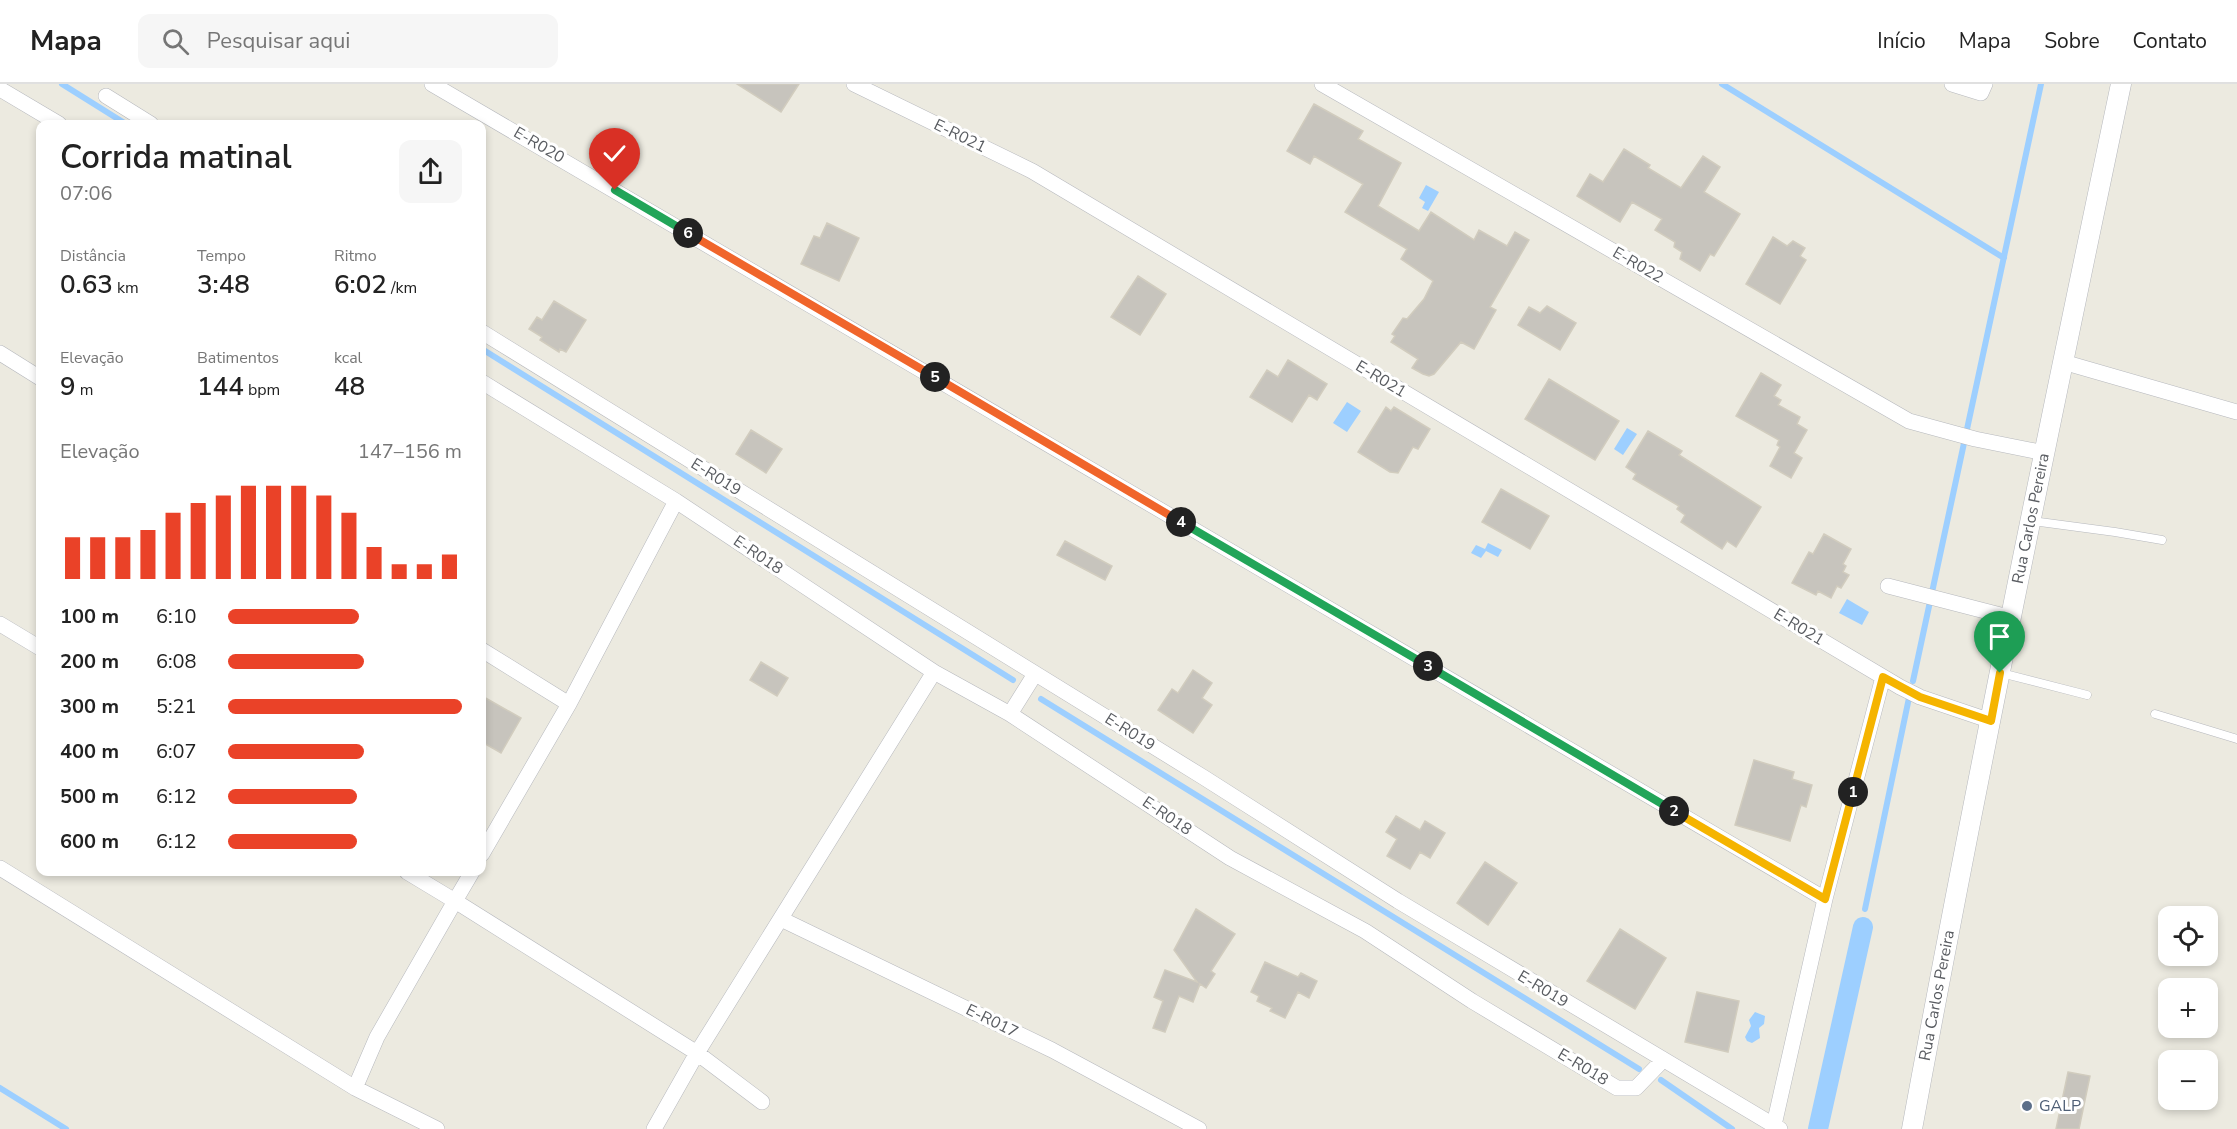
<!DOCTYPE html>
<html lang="pt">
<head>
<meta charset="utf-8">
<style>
	body { margin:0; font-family:"Nunito Sans",sans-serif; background:#f6f6f6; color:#222; height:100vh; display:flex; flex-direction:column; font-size:22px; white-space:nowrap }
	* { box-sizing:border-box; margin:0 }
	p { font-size:20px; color:#767676 }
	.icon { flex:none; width:33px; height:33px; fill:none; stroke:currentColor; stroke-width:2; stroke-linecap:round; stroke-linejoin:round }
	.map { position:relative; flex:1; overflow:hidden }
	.sheet { position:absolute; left:36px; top:36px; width:450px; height:756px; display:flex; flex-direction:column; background:#fff; border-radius:12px; box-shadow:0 3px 9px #0003 }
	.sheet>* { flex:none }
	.controls { position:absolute; left:2158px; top:822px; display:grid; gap:12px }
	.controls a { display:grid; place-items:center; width:60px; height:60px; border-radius:12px; background:#fff; box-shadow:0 3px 9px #0003; font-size:30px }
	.pin { position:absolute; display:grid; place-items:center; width:51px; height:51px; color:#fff; margin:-62px -26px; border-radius:50% 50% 50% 0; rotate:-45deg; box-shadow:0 0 6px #0007 }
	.pin .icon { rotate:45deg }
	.km { position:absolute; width:30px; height:30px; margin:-15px; border-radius:50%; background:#222; color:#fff; font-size:16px; line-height:30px; text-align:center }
	.round { display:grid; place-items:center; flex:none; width:63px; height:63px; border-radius:12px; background:#f6f6f6 }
	.summary { display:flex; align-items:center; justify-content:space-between; height:102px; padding:0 24px }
	h1 { font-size:33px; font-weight:600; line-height:45px }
	.figures { display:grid; grid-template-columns:repeat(3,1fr); gap:9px; height:102px; padding:6px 24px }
	.figures div { display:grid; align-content:center }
	.figures b { font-size:26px; font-weight:600 }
	.figures small { font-size:16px; font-weight:400 }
	.figures p { font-size:16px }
	.chart { height:168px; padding:12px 24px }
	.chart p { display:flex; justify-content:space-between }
	.chart svg { width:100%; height:108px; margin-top:6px; stroke:#ea4228; stroke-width:6 }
	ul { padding:0 24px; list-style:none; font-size:20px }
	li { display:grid; grid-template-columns:96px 72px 1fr; align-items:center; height:45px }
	li i { height:15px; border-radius:8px; background:#ea4228 }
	header { display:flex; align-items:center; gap:36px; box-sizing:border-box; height:84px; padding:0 30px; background:#fff; border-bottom:2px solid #e0e0e0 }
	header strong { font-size:28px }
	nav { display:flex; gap:33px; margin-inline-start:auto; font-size:21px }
	.search { width:420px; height:54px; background:#f6f6f6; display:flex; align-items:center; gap:15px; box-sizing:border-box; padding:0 21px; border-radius:12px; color:#767676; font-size:22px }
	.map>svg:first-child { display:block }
</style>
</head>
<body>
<header>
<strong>Mapa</strong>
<div class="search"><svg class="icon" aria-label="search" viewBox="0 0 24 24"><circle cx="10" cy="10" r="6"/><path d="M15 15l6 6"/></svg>Pesquisar aqui</div>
<nav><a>Início</a><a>Mapa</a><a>Sobre</a><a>Contato</a></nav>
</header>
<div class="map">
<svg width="2237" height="1045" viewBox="0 0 2237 1045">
	<rect width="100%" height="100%" fill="#eceae0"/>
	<path fill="#9dcfff" d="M1426,101L1439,108L1428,127L1422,124L1425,118L1419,114Z
		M1347,318L1361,327L1347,348L1333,339Z
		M1627,344L1637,350L1623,371L1614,365Z
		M1488,459L1502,466L1498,473L1486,467L1481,474L1471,469L1476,461L1485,465Z
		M1847,515L1869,528L1862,541L1839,529Z
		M1755,928L1765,932L1764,940L1759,944L1760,954L1752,959L1747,957L1745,953L1751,942L1749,936Z"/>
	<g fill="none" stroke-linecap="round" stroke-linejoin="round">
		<path stroke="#9dcfff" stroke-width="6" d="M62,0L126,40
			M1722,0L2004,174
			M482,265L1013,596
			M1913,597L2041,0
			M1041,615L1639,985
			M1865,825L1910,609
			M1661,996L1732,1045
			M0,1004L66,1045"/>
		<path stroke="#9dcfff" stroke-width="20" d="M1818,1045L1863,843"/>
	</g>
	<path fill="#c7c4bd" stroke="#d1ccbe" stroke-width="1.5" d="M737,0H799L781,28Z
		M1314,20L1363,47L1358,55L1401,79L1378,122L1419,147L1431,128L1474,156L1479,146L1507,162L1515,148L1529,156L1490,223L1496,226L1474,265L1461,258L1434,290L1429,292L1423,290L1412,284L1418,275L1391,258L1395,252L1392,250L1403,234L1407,235L1424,215L1433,197L1401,175L1407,165L1345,128L1363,100L1314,72L1310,80L1287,67Z
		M1624,65L1650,81L1648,84L1681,104L1703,72L1720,83L1704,108L1740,130L1714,172L1710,170L1700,187L1680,175L1682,168L1674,163L1675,158L1655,146L1662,135L1632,118L1620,138L1577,112L1590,90L1603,98Z
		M827,139L859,154L839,197L801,180L814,152L820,154Z
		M1773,153L1787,162L1793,157L1805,164L1800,172L1806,176L1780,220L1746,200Z
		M1138,192L1166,210L1140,251L1111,233Z
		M554,217L586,236L566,268L560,265L559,268L540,256L542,253L529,245L537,233L542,236Z
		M1547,222L1576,239L1560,266L1518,241L1529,223L1540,229Z
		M1288,276L1327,300L1317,316L1309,311L1292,338L1250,313L1267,286L1278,293Z
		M1761,289L1781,301L1774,312L1781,316L1778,321L1800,333L1797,340L1807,346L1794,369L1802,374L1791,394L1770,382L1780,363L1777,361L1779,356L1736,332Z
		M1549,295L1619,337L1595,376L1525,335Z
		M1386,323L1391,327L1394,323L1430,345L1418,365L1413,363L1398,389L1390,388L1358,368Z
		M751,346L782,365L766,389L736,370Z
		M1648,347L1682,367L1679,371L1761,423L1736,463L1727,457L1722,465L1681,438L1685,431L1677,425L1679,422L1633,395L1636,390L1626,383Z
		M1501,405L1549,432L1530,465L1482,438Z
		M1824,450L1851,465L1843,480L1846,482L1843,488L1849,491L1841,504L1837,502L1831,514L1818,507L1816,511L1792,499L1809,468L1813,470Z
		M1065,457L1112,482L1105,496L1057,471Z
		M761,578L788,594L777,612L750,596Z
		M1193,586L1212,599L1202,614L1212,621L1193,649L1158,626L1172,605L1178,609Z
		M482,612L521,634L501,669L482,658Z
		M1754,676L1794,688L1792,695L1812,701L1806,723L1801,721L1790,757L1735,741Z
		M1396,732L1420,746L1425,737L1445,749L1430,774L1420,768L1410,785L1387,772L1397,755L1386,748Z
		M1485,778L1517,799L1488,841L1457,819Z
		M1196,825L1235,850L1211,887L1215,890L1206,904L1200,900L1193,918L1179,912L1165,948L1153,944L1163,917L1154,913L1165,886L1197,898L1174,866Z
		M1620,845L1666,874L1635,925L1587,897Z
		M1265,878L1298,893L1301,889L1317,897L1309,914L1298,908L1285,934L1270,927L1272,924L1257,917L1259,912L1251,908Z
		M1697,908L1739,917L1728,968L1685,958Z
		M2068,988L2090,992L2079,1045H2056Z"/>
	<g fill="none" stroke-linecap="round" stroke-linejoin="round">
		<defs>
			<path id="service" d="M2032,437L2115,448L2162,456
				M2001,589L2087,611
				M2155,630L2237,655"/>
			<path id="minor" d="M432,0L1825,815
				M854,0L1032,87L1900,603L1920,613L1991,637
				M1322,0L1909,337L1975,355L2045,369
				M1952,0L1981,9L1985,0
				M0,5L59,40
				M106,12L151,40
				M482,248L1203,693L1398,817L1780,1045
				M0,269L40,294
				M2063,278L2237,328
				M482,298L676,417L934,588L1010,630L1230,774L1365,847L1472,917L1617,1004H1636L1663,976
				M1888,502L2012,534
				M0,540L40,564
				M482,566L569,620
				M1010,630L1035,590
				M482,770L569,620L676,417
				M0,784L355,1004L437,1045
				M407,788L455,817L472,788
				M781,835L1052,966L1199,1045
				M355,1004L377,953L455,817L697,969L762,1018
				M1774,1041L1825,815L1883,593
				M654,1045L697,969L934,588"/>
			<g id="tertiary">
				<path id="s1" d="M1912,1045C1976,696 2048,348 2121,0"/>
			</g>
		</defs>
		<use href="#service" stroke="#b6b8bd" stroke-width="9"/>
		<use href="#minor" stroke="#b6b8bd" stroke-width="16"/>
		<use href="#tertiary" stroke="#b6b8bd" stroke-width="21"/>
		<use href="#service" stroke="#fff" stroke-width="8"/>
		<use href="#minor" stroke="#fff" stroke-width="15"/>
		<use href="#tertiary" stroke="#fff" stroke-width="20"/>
	</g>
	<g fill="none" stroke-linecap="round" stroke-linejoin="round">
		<defs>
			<path id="split-1" d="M1853,708L1883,593L1920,613L1991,637L2000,589"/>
			<path id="split-2" d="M1674,727L1825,815L1853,708"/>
			<path id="split-3" d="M1428,582L1674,727"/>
			<path id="split-4" d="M1181,438L1428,582"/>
			<path id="split-5" d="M935,293L1181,438"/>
			<path id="split-6" d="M688,149L935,293"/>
			<path id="split-7" d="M615,106L688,149"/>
		</defs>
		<use href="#split-1" stroke="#fff" stroke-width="12"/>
		<use href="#split-2" stroke="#fff" stroke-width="12"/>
		<use href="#split-3" stroke="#fff" stroke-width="12"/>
		<use href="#split-4" stroke="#fff" stroke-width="12"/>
		<use href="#split-5" stroke="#fff" stroke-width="12"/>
		<use href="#split-6" stroke="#fff" stroke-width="12"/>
		<use href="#split-7" stroke="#fff" stroke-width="12"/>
		<use href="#split-1" stroke="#f5b400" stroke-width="8"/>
		<use href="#split-2" stroke="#f5b400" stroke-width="8"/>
		<use href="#split-3" stroke="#22a559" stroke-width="8"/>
		<use href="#split-4" stroke="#22a559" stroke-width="8"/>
		<use href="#split-5" stroke="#f0652b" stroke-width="8"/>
		<use href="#split-6" stroke="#f0652b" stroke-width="8"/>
		<use href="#split-7" stroke="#22a559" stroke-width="8"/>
	</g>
	<circle fill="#5c6f8a" stroke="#fff" stroke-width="2" cx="2027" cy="1022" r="6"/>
	<g text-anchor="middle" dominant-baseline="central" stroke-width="6" stroke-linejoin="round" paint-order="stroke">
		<g font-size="16" fill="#595c61" stroke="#fff">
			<text transform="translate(960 52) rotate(26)">E-R021</text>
			<text transform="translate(539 61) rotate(30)">E-R020</text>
			<text transform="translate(1638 181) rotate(30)">E-R022</text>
			<text transform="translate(1381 295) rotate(31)">E-R021</text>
			<text transform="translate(716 393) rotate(32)">E-R019</text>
			<text stroke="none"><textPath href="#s1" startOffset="622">Rua Carlos Pereira</textPath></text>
			<text transform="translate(758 471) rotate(34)">E-R018</text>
			<text transform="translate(1799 543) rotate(31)">E-R021</text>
			<text transform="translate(1130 648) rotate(32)">E-R019</text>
			<text transform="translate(1167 732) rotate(34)">E-R018</text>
			<text transform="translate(1543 905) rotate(31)">E-R019</text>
			<text stroke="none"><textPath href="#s1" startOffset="136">Rua Carlos Pereira</textPath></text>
			<text transform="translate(992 937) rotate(26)">E-R017</text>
			<text transform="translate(1583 983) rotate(31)">E-R018</text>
		</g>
		<g font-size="16" fill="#4e5e75" stroke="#fff" text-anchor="start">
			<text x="2039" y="1022">GALP</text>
		</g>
	</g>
</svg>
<div class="controls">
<a><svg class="icon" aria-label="locate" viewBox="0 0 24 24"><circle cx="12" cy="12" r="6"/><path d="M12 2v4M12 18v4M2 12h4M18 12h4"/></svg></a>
<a>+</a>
<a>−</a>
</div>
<div class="pin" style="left:2000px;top:589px;background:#1e9e55"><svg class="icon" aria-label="arrive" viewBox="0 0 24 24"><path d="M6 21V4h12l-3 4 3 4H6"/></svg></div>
<div class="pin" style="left:615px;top:106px;background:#d93025"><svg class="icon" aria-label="check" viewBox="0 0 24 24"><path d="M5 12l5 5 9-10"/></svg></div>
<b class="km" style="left:1853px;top:708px">1</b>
<b class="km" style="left:1674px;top:727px">2</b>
<b class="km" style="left:1428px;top:582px">3</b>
<b class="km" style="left:1181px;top:438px">4</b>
<b class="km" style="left:935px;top:293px">5</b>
<b class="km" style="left:688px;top:149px">6</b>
<section class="sheet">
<div class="summary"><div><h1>Corrida matinal</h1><p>07:06</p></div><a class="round"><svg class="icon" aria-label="share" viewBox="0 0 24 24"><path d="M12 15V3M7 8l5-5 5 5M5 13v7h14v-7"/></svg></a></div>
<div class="figures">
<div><p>Distância</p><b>0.63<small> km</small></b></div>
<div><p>Tempo</p><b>3:48</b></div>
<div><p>Ritmo</p><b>6:02<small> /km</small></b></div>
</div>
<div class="figures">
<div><p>Elevação</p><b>9<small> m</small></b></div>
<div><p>Batimentos</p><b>144<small> bpm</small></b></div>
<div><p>kcal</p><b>48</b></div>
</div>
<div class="chart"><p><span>Elevação</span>147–156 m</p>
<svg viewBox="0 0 160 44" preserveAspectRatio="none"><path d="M5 44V27M15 44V27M25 44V27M35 44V24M45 44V17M55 44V13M65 44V10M75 44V6M85 44V6M95 44V6M105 44V10M115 44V17M125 44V31M135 44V38M145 44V38M155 44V34"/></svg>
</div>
<ul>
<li><b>100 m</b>6:10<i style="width:56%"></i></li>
<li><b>200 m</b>6:08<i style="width:58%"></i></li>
<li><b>300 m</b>5:21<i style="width:100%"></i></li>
<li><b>400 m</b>6:07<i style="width:58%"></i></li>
<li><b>500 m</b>6:12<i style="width:55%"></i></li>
<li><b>600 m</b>6:12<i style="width:55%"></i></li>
</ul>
</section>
</div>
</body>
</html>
